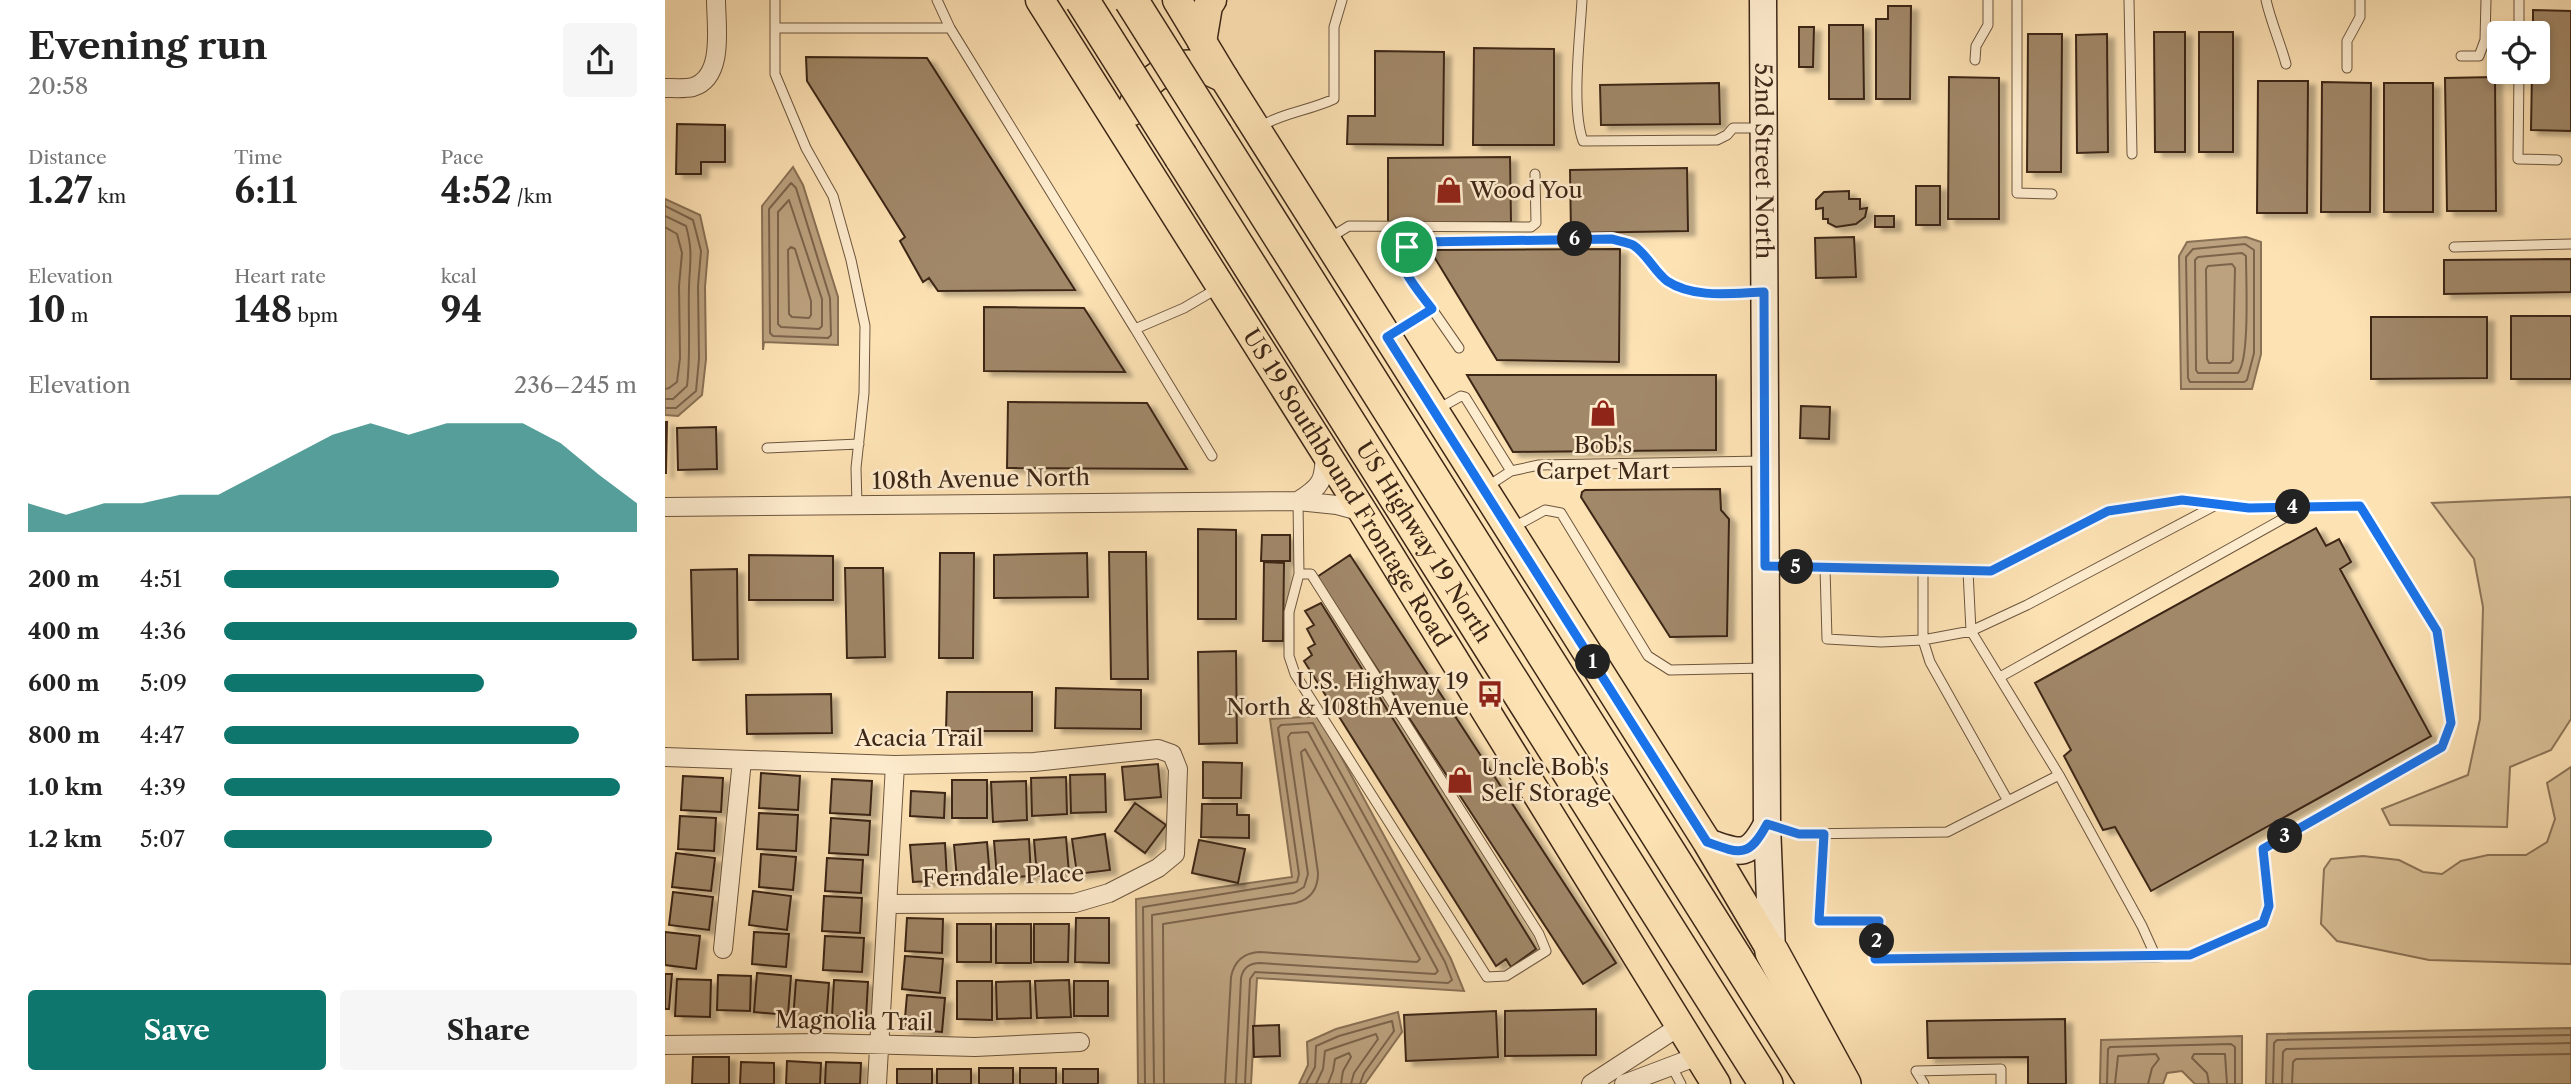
<!DOCTYPE html>
<html lang="en">
<head>
<meta charset="utf-8">
<style>
	body { margin:0; font-family:"Libre Caslon Text",serif; background:#f6f6f6; color:#222; height:100vh; display:flex; flex-direction:column; font-size:26px; white-space:nowrap }
	* { box-sizing:border-box; margin:0 }
	p { font-size:23px; color:#767676 }
	.icon { flex:none; width:38px; height:38px; fill:none; stroke:currentColor; stroke-width:2; stroke-linecap:round; stroke-linejoin:round }
	.map { position:relative; flex:1; overflow:hidden }
	.panel { display:flex; flex-direction:column; background:#fff; width:665px }
	.panel>* { flex:none }
	.fabs { position:absolute; left:1822px; top:21px; display:grid; gap:14px }
	.fabs a { display:grid; place-items:center; width:63px; height:63px; border-radius:7px; background:#fff; box-shadow:0 4px 10px #0003; font-size:35px }
	.pin { position:absolute; display:grid; place-items:center; width:60px; height:60px; color:#fff; margin:-30px; border:4px solid #fff; border-radius:50%; box-shadow:0 2px 7px #0007 }
	.km { position:absolute; width:35px; height:35px; margin:-18px; border-radius:50%; background:#222; color:#fff; font-size:19px; line-height:35px; text-align:center }
	.round { display:grid; place-items:center; flex:none; width:74px; height:74px; border-radius:7px; background:#f6f6f6 }
	.summary { display:flex; align-items:center; justify-content:space-between; height:119px; padding:0 28px }
	h1 { font-size:38px; font-weight:700; line-height:52px }
	.metrics { display:grid; grid-template-columns:repeat(3,1fr); gap:10px; height:119px; padding:7px 28px }
	.metrics div { display:grid; align-content:center }
	.metrics b { font-size:35px; font-weight:700 }
	.metrics small { font-size:19px; font-weight:400 }
	.metrics p { font-size:19px }
	.chart { height:196px; padding:14px 28px }
	.chart p { display:flex; justify-content:space-between }
	.chart svg { width:100%; height:126px; margin-top:7px; fill:#0f766e; opacity:.7 }
	.action { display:flex; gap:14px; margin-top:auto; padding:14px 28px }
	.action a { flex:1; height:80px; border-radius:7px; background:#0f766e; color:#fff; font-size:28px; font-weight:700; line-height:80px; text-align:center }
	.action a+a { background:#f6f6f6; color:#222 }
	ul { padding:0 28px; list-style:none; font-size:23px }
	li { display:grid; grid-template-columns:112px 84px 1fr; align-items:center; height:52px }
	li i { height:18px; border-radius:9px; background:#0f766e }
	main { display:flex; flex:1; min-height:0 }
	.map>svg:first-child { display:block }
</style>
</head>
<body>
<main>
<section class="panel">
<div class="summary"><div><h1>Evening run</h1><p>20:58</p></div><a class="round"><svg class="icon" aria-label="share" viewBox="0 0 24 24"><path d="M12 15V3M7 8l5-5 5 5M5 13v7h14v-7"/></svg></a></div>
<div class="metrics">
<div><p>Distance</p><b>1.27<small> km</small></b></div>
<div><p>Time</p><b>6:11</b></div>
<div><p>Pace</p><b>4:52<small> /km</small></b></div>
</div>
<div class="metrics">
<div><p>Elevation</p><b>10<small> m</small></b></div>
<div><p>Heart rate</p><b>148<small> bpm</small></b></div>
<div><p>kcal</p><b>94</b></div>
</div>
<div class="chart"><p><span>Elevation</span>236–245 m</p>
<svg viewBox="0 0 160 44" preserveAspectRatio="none"><path d="M0 44V34L10 38L20 34L30 34L40 31L50 31L60 24L70 17L80 10L90 6L100 10L110 6L120 6L130 6L140 13L150 24L160 34V44z"/></svg>
</div>
<ul>
<li><b>200 m</b>4:51<i style="width:81%"></i></li>
<li><b>400 m</b>4:36<i style="width:100%"></i></li>
<li><b>600 m</b>5:09<i style="width:63%"></i></li>
<li><b>800 m</b>4:47<i style="width:86%"></i></li>
<li><b>1.0 km</b>4:39<i style="width:96%"></i></li>
<li><b>1.2 km</b>5:07<i style="width:65%"></i></li>
</ul>
<div class="action"><a>Save</a><a>Share</a></div>
</section>
<div class="map">
<svg width="1906" height="1084" viewBox="0 0 1906 1084">
	<defs>
		<filter id="shadow"><feDropShadow dx="7" dy="4.5" stdDeviation="2" flood-color="#0004"/></filter>
	</defs>
	<rect width="100%" height="100%" fill="#fde2b4"/>
	<filter id="stains"><feTurbulence type="fractalNoise" baseFrequency=".00286" numOctaves="4"/><feColorMatrix values="0 0 0 0 .2 0 0 0 0 .09 0 0 0 0 .02 0 0 0 .5 -.17"/></filter>
	<radialGradient id="worn" r=".72"><stop offset=".6" stop-color="#630" stop-opacity="0"/><stop offset="1" stop-color="#630" stop-opacity=".3"/></radialGradient>
	<path fill="#dcc299" stroke="#8c7458" stroke-width="2" d="M1906,497V719L1886,750L1845,767L1842,827L1725,825L1717,809L1803,775L1815,719L1818,607L1809,559L1767,503Z
		M1906,767V964L1764,960L1672,941L1656,924L1659,869L1666,859L1698,856L1734,860L1758,872L1777,874L1796,861L1823,855H1861L1882,842L1890,819L1882,783Z"/>
	<path fill="#bca27f" stroke="#897155" stroke-width="2" d="M128,167L138,185L173,297V345L99,342L98,350L97,206Z
		M0,199L35,215L43,251L40,287L41,359L37,395L13,416L0,415Z
		M1581,237L1596,242V354L1587,389H1516L1514,256L1522,242Z
		M654,716L786,959L799,991L592,978L586,1084H473L471,899L627,877L605,719Z
		M733,1012L737,1032L700,1084H634L643,1065L642,1042L671,1029Z
		M1906,1028V1084H1601L1602,1034Z
		M1577,1036V1084H1530L1517,1071L1502,1073L1498,1084H1435L1436,1040Z"/>
	<g fill="none" stroke-linecap="round" stroke-linejoin="round">
		<path stroke="#7c644b" stroke-width="2" d="M126,183L131,188L165,298L166,335L163,338L108,336L105,333L104,209Z
			M124,200L157,299V326L154,329L116,327L113,324V212Z
			M0,206L28,220L36,251L33,286L34,359L31,391L11,408H0
			M0,216L21,226C28,251 25,261 24,286C23,320 26,353 22,386L8,399H0
			M0,227L12,234L17,253L14,286L15,358L12,382L4,388L0,389
			M1580,244L1589,250V353L1582,380L1579,382H1525L1523,378L1521,257L1528,249Z
			M126,247L130,249L146,301V315L144,318L127,317L124,314L123,250Z
			M1577,253L1581,256C1581,279 1585,359 1573,373H1533L1531,370L1530,260L1533,257Z
			M1567,264L1570,268L1568,360L1565,363H1544L1542,359L1541,269L1543,266Z
			M480,1084L478,907L632,882L634,874L613,728L616,725L648,723L780,962L787,980L783,983L590,972L585,979L580,1084
			M489,1084L487,915L629,893L639,887L643,874L623,737L626,733L643,732L773,971L770,974L595,963C585,963 578,968 576,978L571,1084
			M499,1084L498,924L631,903C646,899 653,889 653,873L636,752L640,749L755,959L752,962L594,952C578,953 569,962 566,977L560,1084
			M641,1084L650,1067L651,1046L674,1036L727,1021L729,1031L699,1073L695,1084
			M651,1084L658,1069L660,1051L711,1034L713,1039L689,1073L686,1084
			M663,1084L668,1071L670,1059L684,1053L686,1057L678,1071L676,1084
			M1442,1084L1443,1049L1445,1047L1566,1044L1570,1047V1084
			M1450,1084L1453,1056L1491,1054L1494,1059L1487,1068L1483,1084
			M1544,1084L1542,1073L1527,1058L1529,1054H1560L1562,1084
			M1608,1084L1609,1043L1612,1040L1906,1035
			M1617,1084L1618,1052L1621,1049L1906,1043
			M1627,1084L1628,1062L1631,1059L1906,1054"/>
	</g>
	<path fill="#a18869" stroke="#3d2717" stroke-width="2" filter="url(#shadow)" d="M1223,6H1246L1245,99H1211V19H1223Z
		M1868,10L1906,11V131L1866,130L1867,72H1872V33H1868Z
		M1164,25H1198L1199,99H1164Z
		M1134,27H1149L1148,67H1134Z
		M1489,32H1520V152H1490Z
		M1534,32H1568V152H1534Z
		M1363,34H1397L1396,172H1362Z
		M1442,34L1443,152L1412,153L1411,35Z
		M809,48L889,49V145H808Z
		M710,51L779,52L778,145L682,144L683,116H710Z
		M141,57L262,58L410,290L273,291L264,278L258,282L235,241L240,237L142,81Z
		M1284,77L1334,78V219H1283Z
		M1830,77L1831,211H1782L1780,78Z
		M1593,81H1643L1642,213H1592Z
		M1657,82L1706,83L1705,212H1656Z
		M1054,83L1055,124L936,125L935,85Z
		M1719,83H1768V212H1719Z
		M12,124L60,125V162H36V174H11Z
		M845,157L846,222L723,224V158Z
		M1022,168L1023,231L906,233L905,170Z
		M1251,186H1275V225H1251Z
		M1184,191V199H1195V209L1202,208L1200,217L1191,224L1171,227L1163,223V219H1158V208L1151,209V200L1159,192Z
		M1210,216H1229V227H1210Z
		M1189,237L1191,277L1151,278L1150,238Z
		M955,249L954,362L832,360L765,250Z
		M1906,259V292L1779,294V260Z
		M319,307L419,308L460,372L319,371Z
		M1846,316H1906V379H1846Z
		M1706,317H1822V378L1706,379Z
		M802,375H1051V450L848,452Z
		M343,402L482,403L522,469L342,468Z
		M1136,406L1165,407L1164,439L1135,438Z
		M0,422H2L1,473H0Z
		M51,427L52,469L13,470L12,428Z
		M1055,489L1056,510L1064,519L1062,636L1005,637L916,497L917,492L920,490Z
		M1651,528L1661,546L1674,539L1686,562L1675,569L1766,736L1486,891L1450,827L1438,830L1399,756L1406,750L1370,683Z
		M533,529L571,530V619H533Z
		M597,535H625V561H596Z
		M444,552H481L483,679H446Z
		M275,553H309L308,658H274Z
		M422,553L423,597L329,598V555Z
		M84,555L168,556V600H84Z
		M685,555L951,963L918,984L652,577Z
		M599,562L619,563L618,641H598Z
		M180,568H218L220,657L182,658Z
		M72,569L73,659L28,660L26,570Z
		M656,603L871,949L846,967L841,959L831,966L639,661L647,655L643,648L650,644L642,629L649,625L640,611Z
		M571,651L572,743L534,744L533,652Z
		M391,688L476,690V729L390,728Z
		M282,692H367V731H281Z
		M166,694L167,733L82,734L81,695Z
		M538,762L577,763L576,798H538Z
		M493,764L496,797L460,800L457,767Z
		M96,773L135,776L133,810L94,808Z
		M440,774L441,812L406,813L405,775Z
		M18,776L58,778L56,812L16,810Z
		M401,777L402,814L367,816L366,778Z
		M167,779L207,781L205,815L165,813Z
		M287,780H322V818H287Z
		M361,781L362,820L328,822L326,782Z
		M246,791L280,793L279,818L245,816Z
		M470,803L501,825L480,853L450,831Z
		M537,804H572V815H584V838L536,837Z
		M94,813L133,815L131,851L92,849Z
		M15,816L51,818L49,851L13,849Z
		M166,818L205,821L203,855L164,853Z
		M440,834L445,870L412,874L407,839Z
		M401,837L404,873L372,876L369,840Z
		M364,839L366,876L332,878L329,841Z
		M534,840L580,849L573,883L527,873Z
		M322,842L325,878L292,880L289,845Z
		M280,843L282,880L248,882L245,845Z
		M11,853L50,858L46,891L7,887Z
		M96,854L131,857L128,890L94,887Z
		M162,858L198,860L196,893L160,891Z
		M88,891L126,896L122,930L84,925Z
		M8,892L48,897L44,930L4,925Z
		M159,896L197,898L195,933L157,931Z
		M242,918L278,919L277,953L240,951Z
		M411,918H444V963L410,962Z
		M292,924H326V962H292Z
		M331,924H366V963H331Z
		M369,924H404L403,962H369Z
		M0,932L35,936L31,969L0,965Z
		M89,932L124,934L121,967L87,964Z
		M160,936L199,938L197,972L158,970Z
		M240,956L278,959L275,993L237,989Z
		M92,973L126,976L123,1015L89,1012Z
		M0,974H7L4,1009H0Z
		M53,975L86,976L85,1011L52,1010Z
		M12,979L46,980L45,1017L10,1016Z
		M131,980L164,983L161,1023L128,1020Z
		M169,980L203,982L201,1018L167,1016Z
		M404,980L406,1017L372,1018L370,981Z
		M292,981H327V1020L292,1019Z
		M365,981L366,1018L332,1019L331,982Z
		M409,981H443V1016H409Z
		M242,995L280,998L277,1032L239,1029Z
		M931,1009V1055L840,1056V1011Z
		M831,1011L833,1057L741,1061L739,1015Z
		M1400,1019L1401,1084H1363V1057L1263,1058L1262,1021Z
		M614,1025L615,1056L589,1057L588,1026Z
		M28,1057H64V1084H27Z
		M122,1061L156,1063L155,1084H121Z
		M76,1062L109,1063V1084H75Z
		M161,1062L196,1063L195,1084H160Z
		M314,1068H348V1084H314Z
		M355,1068H391V1084H355Z
		M232,1069H267V1084H232Z
		M272,1069H306V1084H272Z
		M398,1069H433V1084H398Z"/>
	<g fill="none" stroke-linecap="round" stroke-linejoin="round">
		<defs>
			<path id="lane" d="M110,0V28H285L470,329L519,308L553,288
				M272,0L285,28
				M917,0C915,37 906,109 918,141L1052,140L1062,135L1068,128H1097
				M1352,0V193L1387,194
				M1464,0L1467,154
				M1601,0C1606,22 1615,42 1621,64
				M110,28V74L141,148L168,196L186,260L200,326L199,393L191,468L192,505
				M1854,33V0
				M1796,56H1814L1820,40L1821,0
				M1310,60L1311,46L1323,25V0
				M1682,68V41L1695,17V0
				M1854,72L1853,159L1892,160
				M595,127C614,114 646,110 669,99V27L677,0
				M666,237L684,226L866,227L871,223L870,174
				M1789,247L1906,244
				M767,309C758,296 723,259 742,247C746,244 754,243 758,242L947,239C953,241 962,242 968,245C982,253 989,271 1002,280C1028,299 1067,293 1097,292
				M470,329L547,456
				M727,334L767,309L794,348
				M773,409L796,396L800,397L846,471
				M102,448L194,444
				M820,488L846,471L874,465L1098,461
				M633,501L634,574L624,612V656L630,674L822,977L841,976L881,951L874,934L646,574H634
				M849,527L880,510L896,513L983,656L1005,670L1100,668
				M1103,567L1303,571L1306,631L1394,775L1282,832L1134,834L1107,826
				M1160,568L1162,639L1216,642L1258,640L1306,631L1362,605L1551,505
				M1258,570V640L1265,662L1343,801
				M1303,571H1326L1443,511L1517,501L1584,508L1695,506L1772,631L1786,723L1777,747L1598,849L1604,906L1598,923L1525,955L1491,957L1477,926L1394,775
				M1335,677L1639,507
				M1159,834L1154,921H1214L1210,959L1491,957
				M1007,1067L1016,1084
				M1259,1084L1251,1071L1336,1069V1084"/>
			<path id="street" d="M0,88C8,88 20,89 28,87C60,77 51,25 51,0
				M633,501C657,486 659,481 660,453
				M0,507L633,501L672,505L698,512
				M0,757L230,765L369,762L493,749L507,754L513,769L510,854L493,868L444,893L410,903L222,904
				M58,949L77,760
				M0,1045L156,1043L310,1047L415,1042
				M212,1084L230,765
				M926,1084L1015,1026
				M959,1084L1033,1056"/>
			<g id="secondary">
				<path id="s1" d="M1098,0L1102,824L1107,952"/>
				<path d="M1042,842C1076,854 1084,858 1102,824"/>
			</g>
			<g id="primary">
				<path id="s2" d="M375,0L698,512L1051,1084"/>
				<path d="M512,0L559,78L1042,842L1107,952"/>
				<path d="M537,42L543,6L547,0"/>
				<path d="M467,111C469,88 506,61 528,65C538,67 549,74 559,78"/>
			</g>
			<g id="highway">
				<path d="M551,135L1150,1084"/>
				<path id="s3" d="M516,157L1101,1084"/>
				<path d="M1107,952L1179,1084"/>
			</g>
		</defs>
		<use href="#lane" stroke="#6d563e" stroke-width="11"/>
		<use href="#street" stroke="#6d563e" stroke-width="20"/>
		<use href="#secondary" stroke="#3d2717" stroke-width="29"/>
		<use href="#primary" stroke="#3d2717" stroke-width="31"/>
		<use href="#highway" stroke="#3d2717" stroke-width="36"/>
		<use href="#lane" stroke="#feecce" stroke-width="9"/>
		<use href="#street" stroke="#feecce" stroke-width="18"/>
		<use href="#secondary" stroke="#feecce" stroke-width="26"/>
		<use href="#primary" stroke="#fde2b4" stroke-width="28"/>
		<use href="#highway" stroke="#fde2b4" stroke-width="33"/>
		<defs>
			<path id="highway-bridge" d="M417,0L516,157
				M466,0L551,135"/>
		</defs>
		<use href="#highway-bridge" stroke="#3d2717" stroke-width="36" stroke-linecap="butt"/>
		<use href="#highway-bridge" stroke="#fde2b4" stroke-width="33"/>
	</g>
	<g fill="none" stroke-linecap="round" stroke-linejoin="round">
		<defs>
			<path id="route" d="M947,239C953,241 962,242 968,245C982,254 989,271 1002,281C1029,299 1068,293 1099,292L1100,566L1326,571L1443,511L1517,500L1584,508L1695,506L1772,631L1786,723L1777,747L1598,849L1604,906L1598,923L1525,955L1210,959L1214,921H1154L1159,834H1134L1102,824C1084,858 1075,854 1042,842L722,337L767,309C758,296 723,259 742,247C746,244 754,243 758,242Z"/>
		</defs>
		<use href="#route" stroke="#fff" stroke-width="14"/>
		<use href="#route" stroke="#1a73e8" stroke-width="9"/>
	</g>
	<defs>
		<symbol id="shop-bare" viewBox="-9 -9 18 18"><path d="M-5-2.5h2.3a2.7 3.5 0 0 1 5.4 0H5L5.5 6h-11ZM-1.5-2.5h3a1.5 2.3 0 0 0-3 0Z" fill="#8f2418" stroke="#feecce" stroke-width="2.5" paint-order="stroke"/></symbol>
		<symbol id="bus-bare" viewBox="-9 -9 18 18"><path d="M-5-6H5V4H4V6H2V4H-2V6H-4V4H-5ZM-3.5-4V0h7V-4ZM-3.5 1.2v1.5H-2V1.2ZM2 1.2v1.5H3.5V1.2Z" fill="#8f2418" stroke="#feecce" stroke-width="2.5" paint-order="stroke"/></symbol>
	</defs>
	<g fill-rule="evenodd">
		<use href="#shop-bare" x="765" y="171" width="38" height="38"/>
		<use href="#shop-bare" x="919" y="394" width="38" height="38"/>
		<use href="#bus-bare" x="806" y="675" width="38" height="38"/>
		<use href="#shop-bare" x="776" y="761" width="38" height="38"/>
	</g>
	<g text-anchor="middle" dominant-baseline="central" stroke-width="5" stroke-linejoin="round" paint-order="stroke">
		<g font-size="23" fill="#3d2717" stroke="#feecce">
			<text stroke="none"><textPath href="#s1" startOffset="161">52nd Street North</textPath></text>
			<text transform="translate(316 479) rotate(-1)">108th Avenue North</text>
			<text stroke="none"><textPath href="#s2" startOffset="576">US 19 Southbound Frontage Road</textPath></text>
			<text stroke="none"><textPath href="#s3" startOffset="455">US Highway 19 North</textPath></text>
			<text x="254" y="738">Acacia Trail</text>
			<text transform="translate(338 876) rotate(-2)">Ferndale Place</text>
			<text transform="translate(189 1021) rotate(1)">Magnolia Trail</text>
		</g>
		<g font-size="23" fill="#3d2717" stroke="#feecce" text-anchor="start">
			<text x="805" y="190">Wood You</text>
			<text x="938" y="445" text-anchor="middle">Bob's<tspan x="938" dy="26">Carpet Mart</tspan></text>
			<text x="804" y="681" text-anchor="end">U.S. Highway 19<tspan x="804" dy="26">North &amp; 108th Avenue</tspan></text>
			<text x="816" y="767">Uncle Bob's<tspan x="816" dy="26">Self Storage</tspan></text>
		</g>
	</g>
	<rect width="100%" height="100%" filter="url(#stains)"/>
	<rect width="100%" height="100%" fill="url(#worn)"/>
</svg>
<div class="fabs">
<a><svg class="icon" aria-label="locate" viewBox="0 0 24 24"><circle cx="12" cy="12" r="6"/><path d="M12 2v4M12 18v4M2 12h4M18 12h4"/></svg></a>
</div>
<div class="pin" style="left:742px;top:247px;background:#1e9e55"><svg class="icon" aria-label="arrive" viewBox="0 0 24 24"><path d="M6 21V4h12l-3 4 3 4H6"/></svg></div>
<b class="km" style="left:928px;top:662px">1</b>
<b class="km" style="left:1212px;top:941px">2</b>
<b class="km" style="left:1620px;top:836px">3</b>
<b class="km" style="left:1628px;top:507px">4</b>
<b class="km" style="left:1131px;top:567px">5</b>
<b class="km" style="left:910px;top:239px">6</b>
</div>
</main>
</body>
</html>
